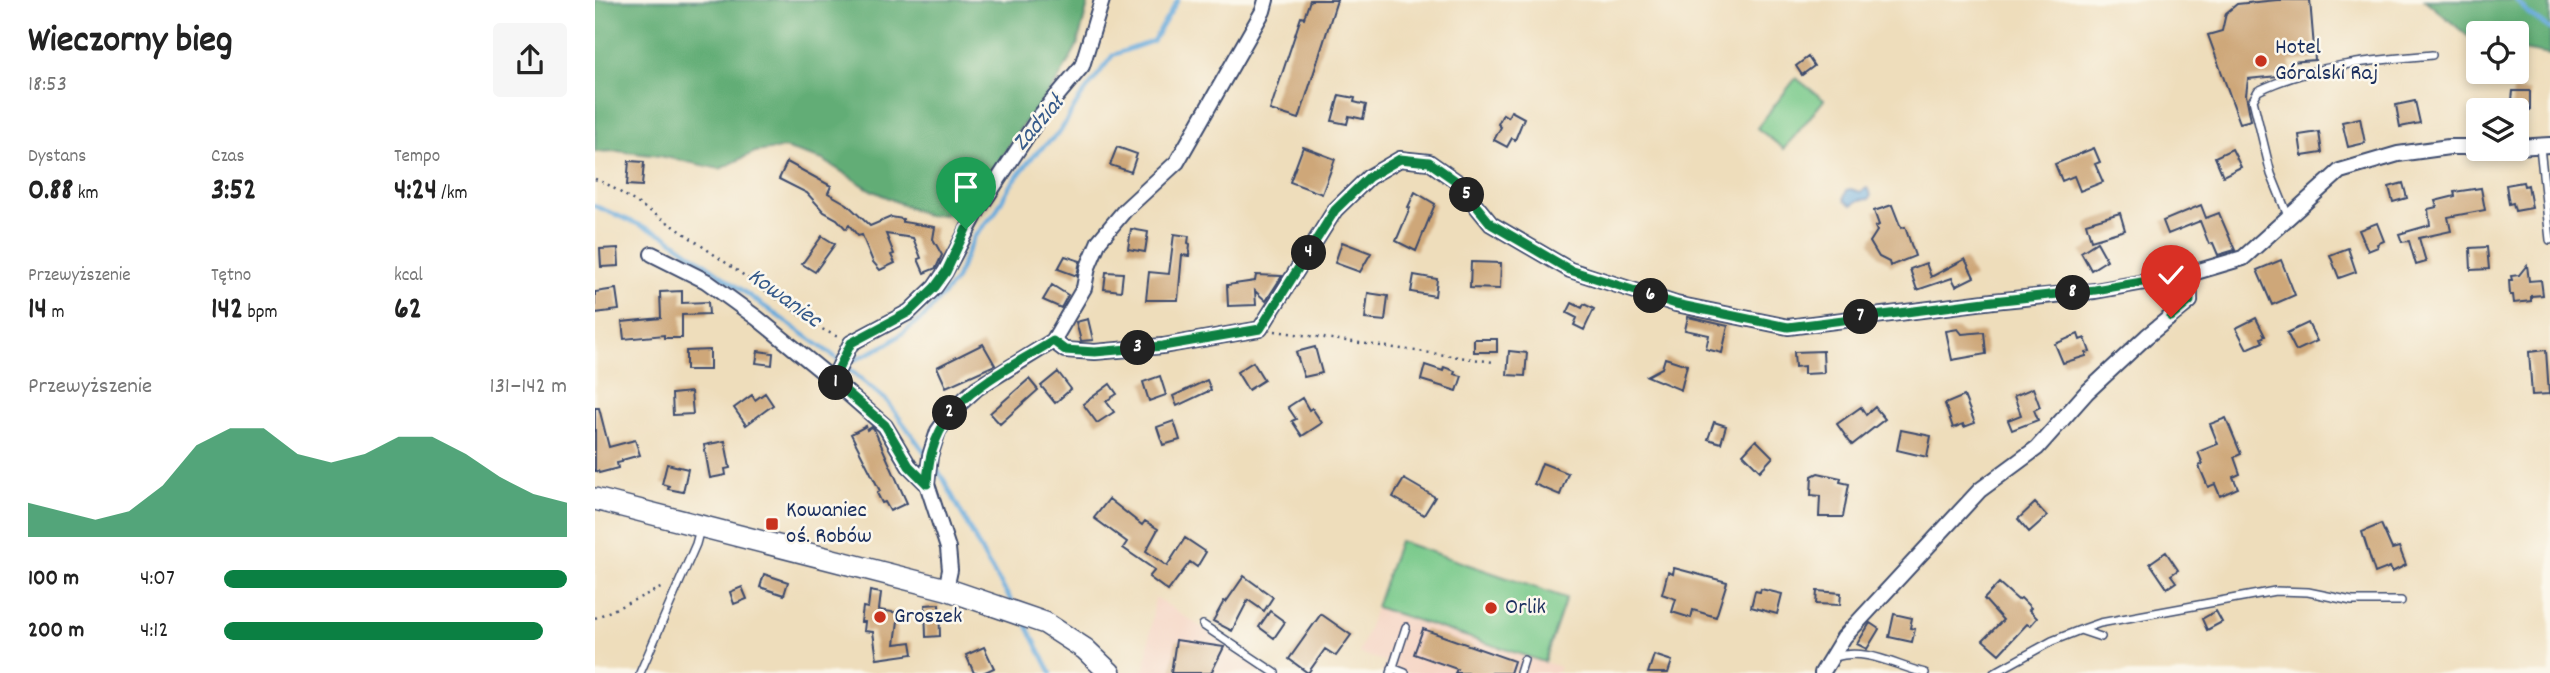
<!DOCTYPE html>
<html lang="pl">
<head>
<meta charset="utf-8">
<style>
	body { margin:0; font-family:Dekko,sans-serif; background:#f6f6f6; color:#222; height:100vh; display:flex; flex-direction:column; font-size:26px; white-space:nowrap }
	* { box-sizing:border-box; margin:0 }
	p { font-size:23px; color:#767676 }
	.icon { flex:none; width:38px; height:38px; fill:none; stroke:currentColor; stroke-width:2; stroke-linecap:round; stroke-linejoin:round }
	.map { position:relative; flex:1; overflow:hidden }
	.panel { display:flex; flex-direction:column; background:#fff; width:595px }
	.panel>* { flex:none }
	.tools { position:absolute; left:1871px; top:21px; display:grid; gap:14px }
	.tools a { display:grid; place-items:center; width:63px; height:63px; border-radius:7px; background:#fff; box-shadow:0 4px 10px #0003; font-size:35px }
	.pin { position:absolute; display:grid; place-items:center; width:60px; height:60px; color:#fff; margin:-72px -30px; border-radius:50% 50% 50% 0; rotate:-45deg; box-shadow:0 0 7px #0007 }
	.pin .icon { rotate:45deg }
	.km { position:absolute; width:35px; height:35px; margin:-18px; border-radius:50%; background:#222; color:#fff; font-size:19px; line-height:35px; text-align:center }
	.round { display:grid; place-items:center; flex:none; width:74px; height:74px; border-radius:7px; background:#f6f6f6 }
	.headline { display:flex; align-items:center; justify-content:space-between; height:119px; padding:0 28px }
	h1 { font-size:38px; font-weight:700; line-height:52px }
	.stats { display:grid; grid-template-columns:repeat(3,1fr); gap:10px; height:119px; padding:7px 28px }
	.stats div { display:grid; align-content:center }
	.stats b { font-size:30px; font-weight:700 }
	.stats small { font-size:19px; font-weight:400 }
	.stats p { font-size:19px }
	.chart { height:196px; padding:14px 28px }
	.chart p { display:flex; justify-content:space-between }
	.chart svg { width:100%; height:126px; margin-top:7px; fill:#0b8043; opacity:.7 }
	ul { padding:0 28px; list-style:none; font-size:23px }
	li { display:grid; grid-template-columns:112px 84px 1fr; align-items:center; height:52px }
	li i { height:18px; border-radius:9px; background:#0b8043 }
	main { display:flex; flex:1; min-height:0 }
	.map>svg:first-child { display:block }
</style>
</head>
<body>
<main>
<section class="panel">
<div class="headline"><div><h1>Wieczorny bieg</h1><p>18:53</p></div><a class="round"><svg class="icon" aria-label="share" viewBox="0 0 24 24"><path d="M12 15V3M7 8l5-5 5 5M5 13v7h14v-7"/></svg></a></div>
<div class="stats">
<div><p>Dystans</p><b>0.88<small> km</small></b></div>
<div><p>Czas</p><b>3:52</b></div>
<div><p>Tempo</p><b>4:24<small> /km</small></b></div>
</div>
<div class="stats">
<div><p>Przewyższenie</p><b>14<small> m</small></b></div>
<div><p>Tętno</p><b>142<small> bpm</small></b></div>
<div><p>kcal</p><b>62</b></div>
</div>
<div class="chart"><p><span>Przewyższenie</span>131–142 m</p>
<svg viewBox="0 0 160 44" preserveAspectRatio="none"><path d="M0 44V32L10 35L20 38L30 35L40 26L50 12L60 6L70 6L80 15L90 18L100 15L110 9L120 9L130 15L140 23L150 29L160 32V44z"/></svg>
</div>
<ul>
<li><b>100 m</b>4:07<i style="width:100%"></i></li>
<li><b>200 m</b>4:12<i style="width:93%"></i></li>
</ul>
</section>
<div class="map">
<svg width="1955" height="673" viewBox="0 0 1955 673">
	<rect width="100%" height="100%" fill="#fbf7ec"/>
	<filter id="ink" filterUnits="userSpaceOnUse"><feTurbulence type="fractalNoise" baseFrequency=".0143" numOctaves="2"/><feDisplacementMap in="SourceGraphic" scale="14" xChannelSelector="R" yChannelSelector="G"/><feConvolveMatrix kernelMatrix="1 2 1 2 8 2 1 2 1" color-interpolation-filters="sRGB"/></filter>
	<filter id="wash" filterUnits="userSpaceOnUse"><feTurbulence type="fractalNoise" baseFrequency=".00686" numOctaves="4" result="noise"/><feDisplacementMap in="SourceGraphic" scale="28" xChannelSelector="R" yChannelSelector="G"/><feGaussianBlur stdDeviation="1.57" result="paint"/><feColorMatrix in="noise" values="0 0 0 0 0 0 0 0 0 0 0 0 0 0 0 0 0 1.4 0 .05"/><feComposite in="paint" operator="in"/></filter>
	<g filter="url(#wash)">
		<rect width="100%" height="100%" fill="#edb"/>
		<path fill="#f5d3c2" d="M560,597L612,631L675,673H547L550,668Z
			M781,607L820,620L821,618L965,667L962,673H787L791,662L764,653Z"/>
		<path fill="#78c98a" stroke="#4a7c74" stroke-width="2" d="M1201,78L1229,100L1189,149L1162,128Z
			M804,541L971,598L949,662L781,607Z"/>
		<path fill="#62ad76" stroke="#3e6e6a" stroke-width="2" d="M0,0H494L482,46L462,82L425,129L398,171L365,213L332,216L276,190L228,160L189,148L160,152L125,169L65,156L22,151L0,152Z
			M1830,0H1955V55L1922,49V33H1883V43L1880,42Z"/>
		<path fill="#68aadc" stroke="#426c9d" stroke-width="2" d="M1272,188L1276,195L1274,199L1264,200L1257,205L1250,201L1249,197L1252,190L1256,189L1265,192Z"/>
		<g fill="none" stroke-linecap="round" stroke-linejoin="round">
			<path stroke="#68aadc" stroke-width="4.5" d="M1921,0L1934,14L1955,29
				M0,206L71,236L236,354L292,401L331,454
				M249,365L293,344L329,317L360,281L379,237L400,213L414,187L439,155L465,132L483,101L518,55L558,41L583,0
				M338,464L348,478L392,562L419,605
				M431,624L456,673"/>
		</g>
		<g id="blocks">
			<path fill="#cea779" d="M715,0H742L704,119L675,110L706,17L709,18Z
				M1682,0H1715L1720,60L1695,62L1696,71L1683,76L1653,79L1651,95L1656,120L1645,123L1613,35L1627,31L1631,13L1642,4Z
				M1213,57L1219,66L1207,75L1201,66Z
				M1918,91H1935V110H1916Z
				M744,95L760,98L759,102L771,105L768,119L754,116L752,124L737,121Z
				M1820,101L1825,123L1805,127L1801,105Z
				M916,111L929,118L920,140L917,138L912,147L899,140L906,127L903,124L908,114L913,117Z
				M1765,118L1770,143L1753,147L1747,122Z
				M1724,132L1727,153L1707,156L1704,135Z
				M522,147L542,154L536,172L515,165Z
				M708,147L740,159L727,194L695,182Z
				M1499,148L1505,162L1500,164L1508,182L1485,191L1479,176L1467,181L1460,164Z
				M1637,149L1646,167L1628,176L1620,157Z
				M34,161L49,162L47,186L32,185Z
				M192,162L236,186L233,193L252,204L275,226L296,217L308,219V222L340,227L338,239L347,255L341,268L329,273L323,259L326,258L318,238L291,234L299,254L296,255L300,263L285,270L278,262L267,235L263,236L254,225L251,229L242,219L229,212L212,193L184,179Z
				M1928,182L1929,186L1933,185L1937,208L1920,211L1918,203L1914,204L1911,185Z
				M1808,183L1812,198L1798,202L1794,187Z
				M1886,188L1890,210L1853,217L1856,231L1824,238L1831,262L1821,265L1814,241L1807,242L1804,234L1835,225L1833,209L1842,207L1840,201L1860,196L1859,192Z
				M820,192L840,204L821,251L801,241L815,208L813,207Z
				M1297,205L1306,228L1310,227L1320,256L1295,266L1294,262L1284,257L1275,242L1282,231L1280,227L1284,225L1279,211Z
				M1606,205L1611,218L1624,213L1640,250L1623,255L1618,243L1614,244L1605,221L1573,234L1568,221Z
				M1525,213L1530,230L1496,240L1491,223Z
				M1782,223L1789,241L1782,244L1783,247L1773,251L1764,230Z
				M536,229L553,232L550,252L533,249Z
				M579,234L594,236L593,243L595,244L594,256L587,255L583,300H551L554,272L574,274Z
				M227,236L240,244L220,272L207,264Z
				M747,242L776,253L765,272L740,263Z
				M1502,242L1512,260L1496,270L1486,252Z
				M1892,247L1894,269L1876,270L1875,248Z
				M23,248L24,266L6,267L5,249Z
				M1753,248L1761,272L1744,278L1735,255Z
				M470,256L485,261L482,276L463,269Z
				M1370,259L1379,277L1361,286L1357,278L1322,290L1315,269L1331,263L1336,277Z
				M1686,260L1700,295L1677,305L1662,270Z
				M876,262L906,263L905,289L875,288Z
				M1932,265L1934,281L1946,280L1948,295L1936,296V301L1919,303L1918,295H1915L1914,280H1917L1916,276L1924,275Z
				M511,272L528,273L526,291L509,289Z
				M661,275L687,276L671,301L660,291L661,305L633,306L632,285L660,281Z
				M819,275L842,279L840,296L816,292Z
				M457,285L473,295L466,308L448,300Z
				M21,289L24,310L0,313V292Z
				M87,291V303L113,302L114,314L87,315V338H69V335L29,339L27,322L66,318L65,292Z
				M773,293L793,296L790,321L770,319Z
				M977,303L987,308L989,304L999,309L989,330L979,325L982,318L972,313Z
				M1093,317L1133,326L1127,353L1111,349L1114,335L1090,330Z
				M1661,318L1670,336L1666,338L1668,342L1652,349L1641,328Z
				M493,319L498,340L486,341L481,322Z
				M1713,323L1722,341L1701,351L1692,333Z
				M1363,329L1367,334L1389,332L1391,354L1357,360L1351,331Z
				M1483,334L1485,340L1490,338L1495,352L1491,353V356L1468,363L1460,344Z
				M879,339H902V352H879Z
				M388,344L400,365L351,387L342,367Z
				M720,347L727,373L709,377L701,352Z
				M115,350V370H91V351Z
				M1951,350L1954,394L1937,395L1934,352Z
				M163,351L178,353L177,365L161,363Z
				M914,351L932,353L930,376L912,375Z
				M1228,351L1229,373L1209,374V366L1200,367L1199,352Z
				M1070,358L1092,365L1086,390L1052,376L1067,368Z
				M658,362L669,380L653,390L642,372Z
				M830,365L848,371L849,367L860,371L859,374L867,376L862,391L826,380Z
				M463,372L476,389L460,403L446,386Z
				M565,376L571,395L554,401L548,382Z
				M434,379L443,390L405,424L395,413Z
				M612,380L616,390L582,406L578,396Z
				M515,384L522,394L511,401L519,412L502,423L488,404Z
				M1438,388L1445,407L1439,410L1443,420L1417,430L1413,420L1426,415L1419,396Z
				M96,392L98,414L78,415L77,394Z
				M170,393L178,405L151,425L139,408L157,395L160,400Z
				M1369,396L1380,423L1369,427L1368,424L1358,428L1350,404Z
				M707,398L714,410L717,408L727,423L707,436L697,421L701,419L693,407Z
				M1266,407L1271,415L1280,407L1290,419L1257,445L1242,424Z
				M0,408H4L14,447L40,440L45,455L27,460V462L22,463L23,468L4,473L3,471H0Z
				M1631,418L1646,454L1639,457L1645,474L1638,477L1643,488L1625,496L1620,484L1613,487L1604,466L1608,464L1603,452L1623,444L1615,424Z
				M579,421L585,440L568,445L562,427Z
				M1119,422L1131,426L1126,443L1113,439Z
				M271,426L272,430L277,427L279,429L312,503L295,511L290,502L287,503L282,493L285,491L256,434Z
				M1306,430L1336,436L1332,457L1302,450Z
				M1161,440L1178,457L1165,471L1148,454Z
				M130,441L135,468L130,469L131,475L115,478L109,445Z
				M947,463L973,473L965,495L939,484Z
				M72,464L93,469L88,492L73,489L74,486L67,484Z
				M1223,473L1246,478L1245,482L1254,484L1248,517H1224L1225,496L1216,495L1217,476Z
				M809,479L840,497L829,515L798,497Z
				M514,499L547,525L550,521L563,529L551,551L572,566L590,538L611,552L602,567L595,562L573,591L554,577L560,570L528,548L532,542L499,518Z
				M1440,503L1452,516L1434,532L1423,519Z
				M1786,524L1797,549L1804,547L1811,565L1797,572L1795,567L1780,573L1767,532Z
				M1571,552L1583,570L1576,575L1581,582L1572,588L1555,563Z
				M1079,568L1132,582L1121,617L1098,610L1096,618L1077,612L1081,599L1067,594L1073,572L1078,574Z
				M169,574L193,582L189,595L165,587Z
				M649,576L678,597L669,611L653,600L637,631L618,621L629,601L631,602Z
				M1404,583L1423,600L1426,598L1436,608L1434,610L1442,618L1435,626L1432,624L1404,654L1388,640L1408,620L1389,599Z
				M147,587L152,599L139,604L135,592Z
				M1166,589L1187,594L1182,614L1156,607L1160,591L1165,592Z
				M275,591L286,593L284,610L304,613L300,644L316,642L318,654L282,659L278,632L269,631L270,622H266L268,607L273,608Z
				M1222,591L1246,593L1245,605L1221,604Z
				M344,604L345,636L331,637L330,605Z
				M675,611L690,622L679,638L664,627Z
				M1621,611L1627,622L1612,630L1607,619Z
				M726,614L756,635L741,656L730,649L713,673L694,659Z
				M1299,614L1317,618L1315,628L1320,629L1317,642L1294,637Z
				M1275,623L1284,629L1272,649L1262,644Z
				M828,629L919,661L915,673H860L862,669L819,654Z
				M581,640L629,647L616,673H576Z
				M389,647L399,668L388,673H379L371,655Z
				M1059,655L1077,661L1073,673H1053Z"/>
		</g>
	</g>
	<g filter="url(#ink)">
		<use href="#blocks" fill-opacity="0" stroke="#3b496c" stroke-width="2"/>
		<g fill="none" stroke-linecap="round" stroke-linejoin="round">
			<defs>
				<path id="lane" d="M1945,147L1955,240
					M1693,216L1676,174L1658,100L1663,91C1716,65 1778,60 1837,55
					M608,625L680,673
					M1485,630L1505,623L1680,591L1713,592L1757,601H1806
					M1240,657C1270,647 1301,666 1330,673
					M797,668L810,673
					M45,673L101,544L105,529
					M796,673L811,627
					M925,673L929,660
					M1399,673L1457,641L1485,630L1506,637"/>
				<path id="street" d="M1922,147L1955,145
					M57,254L111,281L162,318L233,376L290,426L314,466L332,484
					M458,341L470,350L500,352L568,346L665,329L740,210L774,177L805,159L834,162L861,181L896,224L975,270L1081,304L1193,327L1398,301L1500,291L1594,274L1648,258L1745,171L1803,154L1854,147H1883
					M238,380L256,343L314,312L340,287L350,272L383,210L445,116L487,66L507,0
					M351,589L355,570L353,548L332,484L335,456L343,431L359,409L382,388L458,341L489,288L493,267L504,241L530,210L582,162L668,11L671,0
					M1227,673L1249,637L1385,490L1442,448L1491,393L1552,336L1595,301L1594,274"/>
				<path id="secondary" d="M0,499L351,589L450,623L490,649L515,673"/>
			</defs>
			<use href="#lane" stroke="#3b496c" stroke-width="10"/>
			<use href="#street" stroke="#3b496c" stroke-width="18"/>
			<use href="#secondary" stroke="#3b496c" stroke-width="24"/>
			<path stroke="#3b496c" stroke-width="2.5" stroke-dasharray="2 5" stroke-linecap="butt" d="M0,179L12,184L77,225L221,326L243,337
				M680,331L899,362
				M0,618L70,586"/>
			<use href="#lane" stroke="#fff" stroke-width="7"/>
			<use href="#street" stroke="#fff" stroke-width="14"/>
			<use href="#secondary" stroke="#fff" stroke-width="21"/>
		</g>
	</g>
	<g fill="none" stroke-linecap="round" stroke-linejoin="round" filter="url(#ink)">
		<defs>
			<path id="route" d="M371,229L351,272L340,287L314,312L256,343L238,380L290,425L314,466L332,484C335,401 396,380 458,341L470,350L500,352L568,346L665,329L740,210L774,177L805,159L834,162L861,181L896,224L975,270L1081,304L1193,327L1398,301L1500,290L1594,274L1595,301L1576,317"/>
		</defs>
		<use href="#route" stroke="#fff" stroke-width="14"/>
		<use href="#route" stroke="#0b8043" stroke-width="9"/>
	</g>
	<g fill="#c8321e" stroke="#fbf7ec" stroke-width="2.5">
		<circle cx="1666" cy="61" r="7"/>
		<rect x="170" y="517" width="14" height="14" rx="3.5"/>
		<circle cx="896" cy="608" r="7"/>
		<circle cx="285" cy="617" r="7"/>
	</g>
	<g text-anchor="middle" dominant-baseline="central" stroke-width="5" stroke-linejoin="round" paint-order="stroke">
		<g font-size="23" fill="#1b2f5e" stroke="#fbf7ec" text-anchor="start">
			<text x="1680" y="48">Hotel<tspan x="1680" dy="26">Góralski Raj</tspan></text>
			<text x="191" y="511">Kowaniec<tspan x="191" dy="26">oś. Robów</tspan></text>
			<text x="910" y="608">Orlik</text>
			<text x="299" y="617">Groszek</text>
		</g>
		<g font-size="24" font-style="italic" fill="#365a8a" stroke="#fbf7ec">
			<text transform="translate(444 124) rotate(-49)">Zadział</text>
			<text transform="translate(189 299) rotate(36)">Kowaniec</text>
		</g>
	</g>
</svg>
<div class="tools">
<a><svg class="icon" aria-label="locate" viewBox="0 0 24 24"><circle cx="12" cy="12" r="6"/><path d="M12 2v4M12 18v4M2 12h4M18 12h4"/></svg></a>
<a><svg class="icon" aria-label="layers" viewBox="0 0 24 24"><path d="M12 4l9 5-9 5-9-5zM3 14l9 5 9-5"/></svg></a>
</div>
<div class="pin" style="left:371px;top:229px;background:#1e9e55"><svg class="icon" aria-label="arrive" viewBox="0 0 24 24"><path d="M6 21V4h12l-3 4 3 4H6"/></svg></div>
<div class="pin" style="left:1576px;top:317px;background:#d93025"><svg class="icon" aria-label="check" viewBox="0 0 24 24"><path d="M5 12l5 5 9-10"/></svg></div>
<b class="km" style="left:241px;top:383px">1</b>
<b class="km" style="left:355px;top:413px">2</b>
<b class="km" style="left:543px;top:348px">3</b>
<b class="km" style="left:714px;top:253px">4</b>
<b class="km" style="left:872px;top:195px">5</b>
<b class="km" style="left:1056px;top:296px">6</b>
<b class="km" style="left:1266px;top:317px">7</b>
<b class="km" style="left:1478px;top:293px">8</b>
</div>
</main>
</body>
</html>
